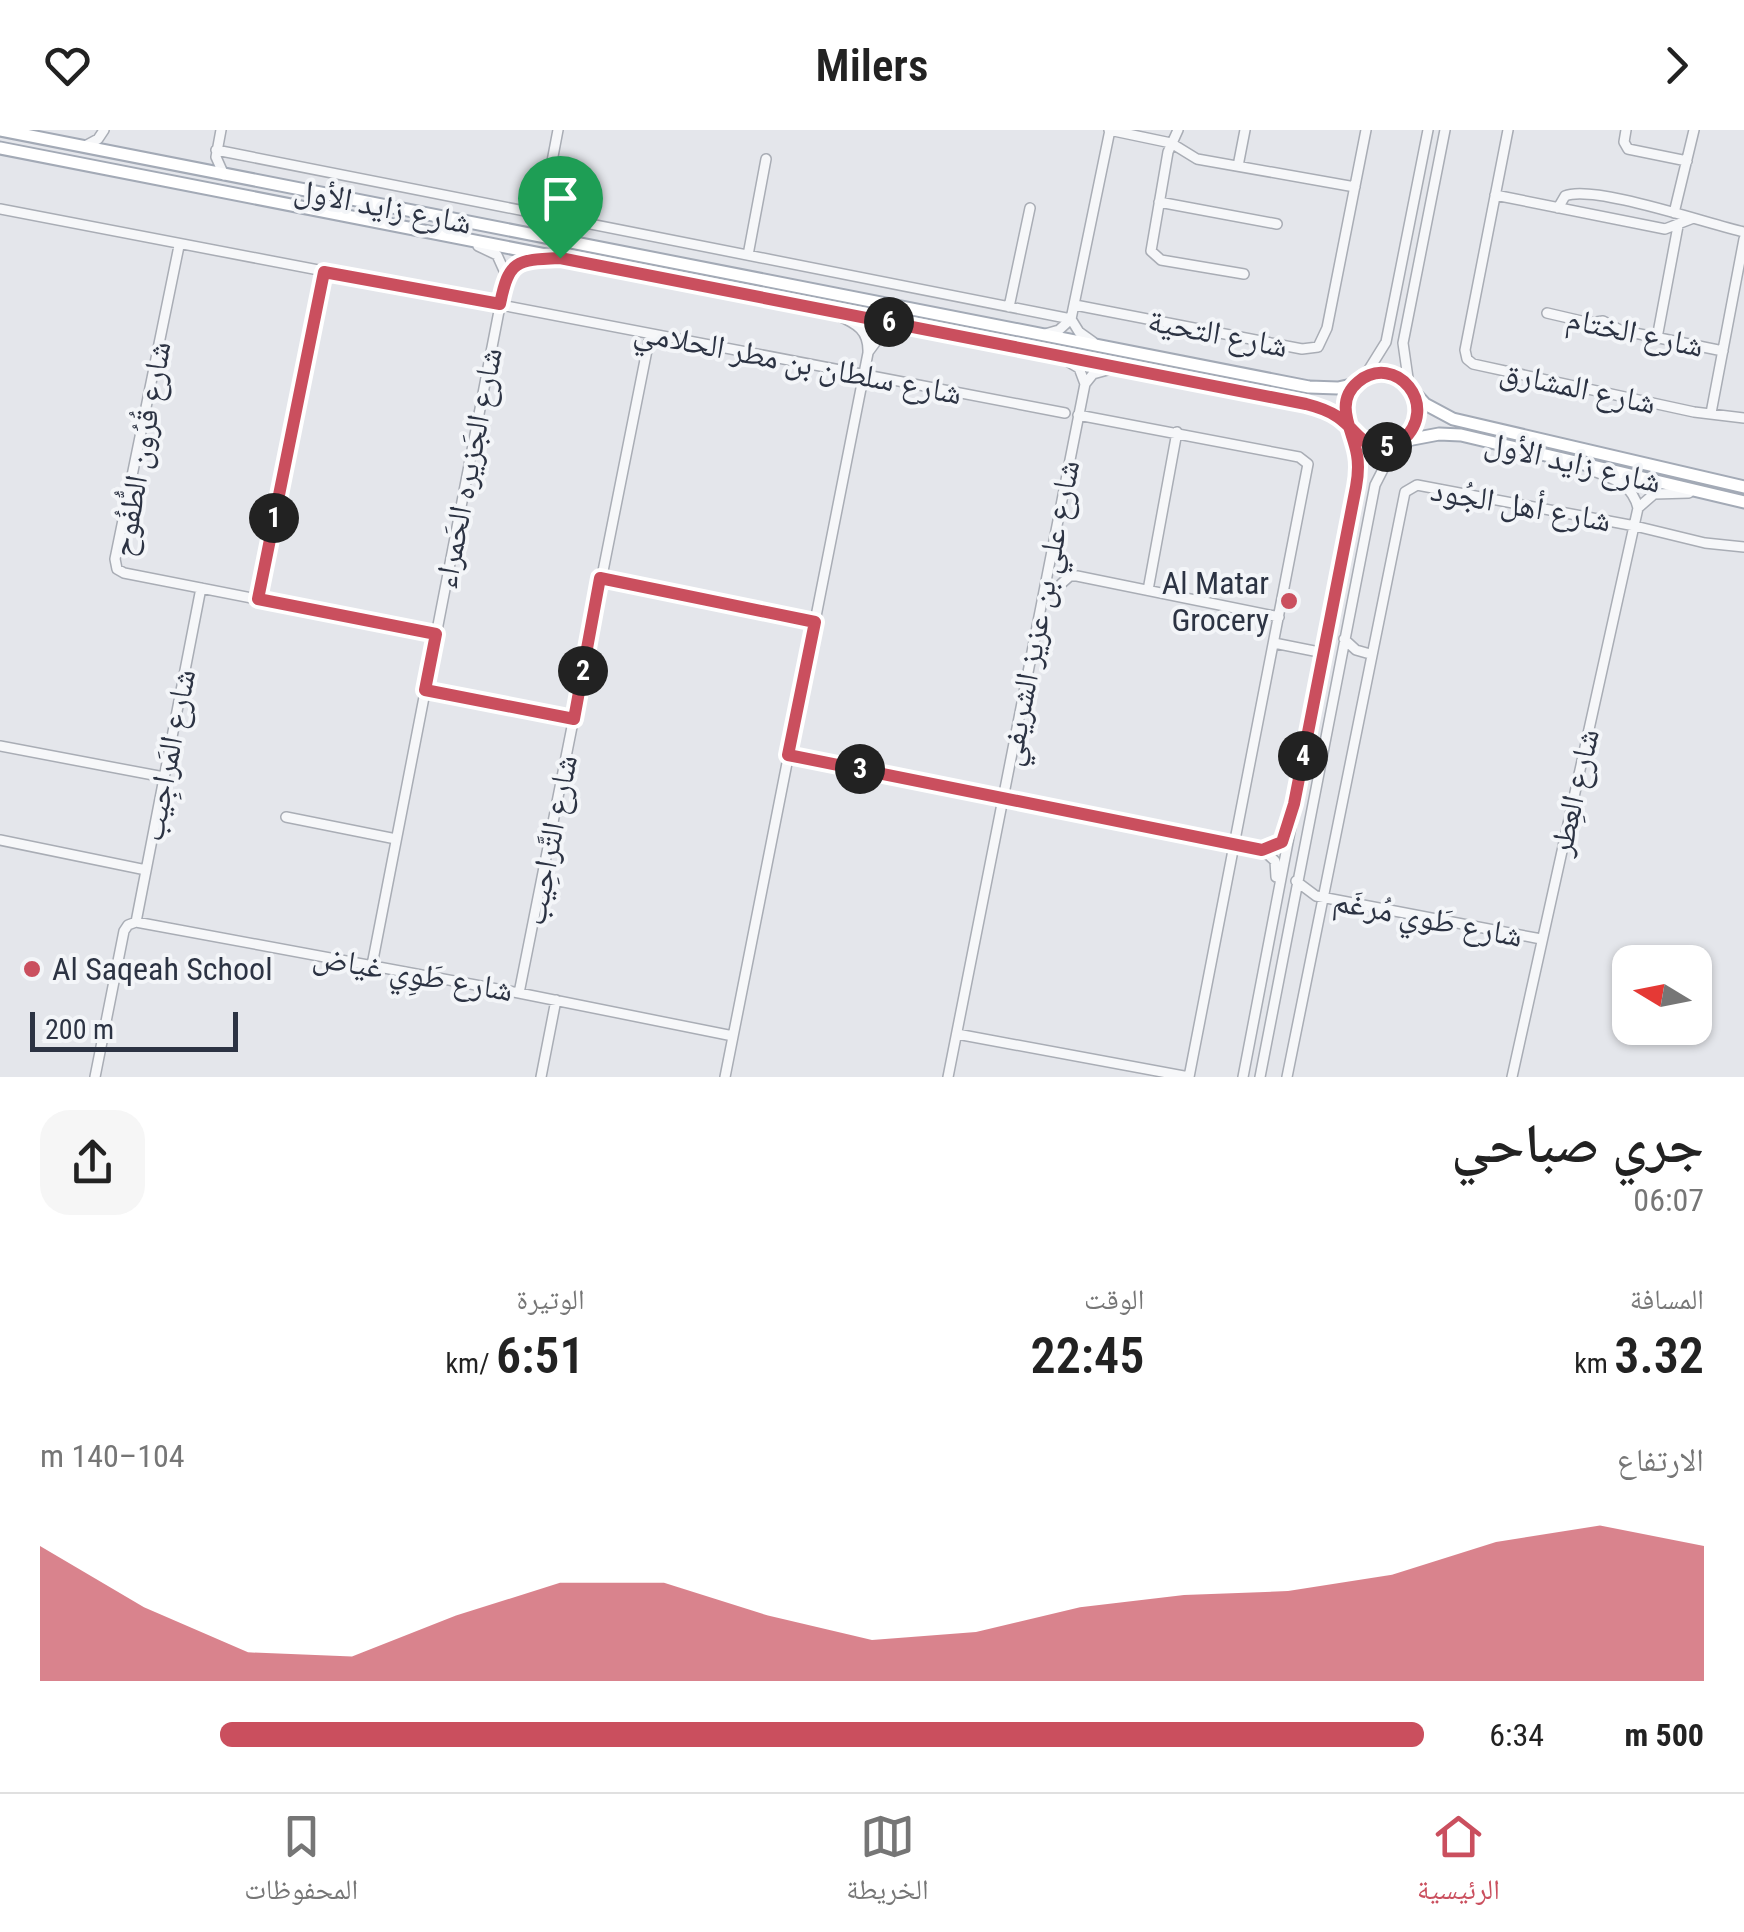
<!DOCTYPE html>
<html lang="ar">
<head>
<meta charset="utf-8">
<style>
	body { margin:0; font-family:"Roboto Condensed","Noto Naskh Arabic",sans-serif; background:#f6f6f6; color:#222; direction:rtl; height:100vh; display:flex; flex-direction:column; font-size:38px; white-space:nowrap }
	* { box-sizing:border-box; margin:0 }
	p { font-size:32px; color:#767676 }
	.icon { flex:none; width:55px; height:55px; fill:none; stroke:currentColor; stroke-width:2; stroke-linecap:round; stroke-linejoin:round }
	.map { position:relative; height:947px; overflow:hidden; direction:ltr }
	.side { display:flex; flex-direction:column; background:#fff; flex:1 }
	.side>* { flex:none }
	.needle { width:65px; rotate:280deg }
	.buttons { position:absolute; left:1612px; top:815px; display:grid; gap:20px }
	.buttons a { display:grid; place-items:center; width:100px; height:100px; border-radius:20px; background:#fff; box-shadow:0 2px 8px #0004; font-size:50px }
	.scale { position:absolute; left:30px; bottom:25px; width:208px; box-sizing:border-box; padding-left:10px; border:5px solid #2c3343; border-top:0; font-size:28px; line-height:35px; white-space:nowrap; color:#2c3343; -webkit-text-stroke:8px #f3f5f8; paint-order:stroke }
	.pin { position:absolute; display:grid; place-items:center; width:85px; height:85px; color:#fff; margin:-102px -42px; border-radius:50% 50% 50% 0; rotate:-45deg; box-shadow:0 0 10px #0007 }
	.pin .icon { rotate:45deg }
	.km { position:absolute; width:50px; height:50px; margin:-25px; border-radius:50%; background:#222; color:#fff; font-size:28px; line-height:50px; text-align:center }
	.round { display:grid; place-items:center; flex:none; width:105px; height:105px; border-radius:30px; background:#f6f6f6 }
	.overview { display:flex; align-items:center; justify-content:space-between; height:170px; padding:0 40px }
	h1 { font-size:55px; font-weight:600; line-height:75px }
	.metrics { display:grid; grid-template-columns:repeat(3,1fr); gap:15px; height:170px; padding:10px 40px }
	.metrics div { display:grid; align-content:center }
	.metrics b { font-size:50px; font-weight:600 }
	.metrics small { font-size:28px; font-weight:400 }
	.metrics p { font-size:28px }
	.chart { height:280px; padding:20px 40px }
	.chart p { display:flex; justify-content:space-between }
	.chart svg { width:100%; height:180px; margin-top:10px; fill:#ca4f5e; opacity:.7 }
	ul { padding:0 40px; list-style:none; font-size:32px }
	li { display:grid; grid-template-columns:160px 120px 1fr; align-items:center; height:75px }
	li i { height:25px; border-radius:12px; background:#ca4f5e }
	header { display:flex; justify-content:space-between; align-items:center; height:130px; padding:0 40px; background:#fff; font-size:45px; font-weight:600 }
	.dock { display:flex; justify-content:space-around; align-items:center; height:140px; border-top:2px solid #e0e0e0; background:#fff; font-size:28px; color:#767676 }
	.dock a { display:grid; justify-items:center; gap:5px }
	.dock .current { color:#ca4f5e }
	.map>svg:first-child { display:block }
</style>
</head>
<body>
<header><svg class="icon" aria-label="forward" viewBox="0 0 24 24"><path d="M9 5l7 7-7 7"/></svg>Milers<svg class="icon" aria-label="heart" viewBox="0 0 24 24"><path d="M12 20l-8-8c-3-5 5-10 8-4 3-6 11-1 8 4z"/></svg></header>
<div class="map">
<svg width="1744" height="947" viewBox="0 0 1744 947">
	<rect width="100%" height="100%" fill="#e4e6eb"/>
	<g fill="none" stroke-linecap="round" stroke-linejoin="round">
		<defs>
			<path id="minor" d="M221,0L216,27L224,45
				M1109,0L1171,13L1197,29L1355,57
				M1178,0L1168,22L1151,121L1161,130L1244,144
				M1508,0L1465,220L1467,229L1473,234L1694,282L1744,288
				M1626,0L1624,12L1628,19L1687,31
				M85,16L98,9L104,0
				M216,20L1071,189
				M1238,36L1245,0
				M1495,65L1665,99L1691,89
				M1159,72L1277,94
				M1558,78L1565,66C1593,54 1708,94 1744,102
				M0,79L1065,283
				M1674,83L1694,0
				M542,84L558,0
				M179,116L115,429L117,439L124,443L436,504
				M748,125L766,29
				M506,145L524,130L547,128
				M1075,175L1302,219L1318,217L1327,198L1366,0
				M1009,177L1030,78
				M1547,183L1590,193L1603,191L1620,200L1723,221
				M1071,189L1079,202L1093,212
				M1045,204L1059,200L1071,189L1110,0
				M1657,208L1678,96
				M869,221L883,202L909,200
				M1363,249L1386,212L1428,0
				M1085,254L1093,244L1111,239
				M1409,255L1403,213L1445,0
				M1711,283L1744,109
				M1078,285L1299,327L1308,334L1189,947
				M1638,378L1654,364L1689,363
				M600,449L815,492
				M1061,454L1070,446H1077L1279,487
				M1148,460L1177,302
				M258,469L323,142
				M1344,509L1356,520L1370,524
				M1274,513L1324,523
				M425,560L574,589
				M0,616L164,647
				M789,625L1263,720L1277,716L1285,705
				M286,687L396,709
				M0,710L146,740
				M1263,720L1275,731L1276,747
				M1296,751L1316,766L1541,809
				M136,792L201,458
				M372,835L506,145L497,125L478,116
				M519,863L650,205
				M957,904L1189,947
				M95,947L124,801L128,795L136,792L519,863L733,906
				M541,947L556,870
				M725,947L868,223C869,200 857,194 837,185
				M948,947L1085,254L1079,238L1067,231
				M1243,947L1356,357L1359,336L1351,301
				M1260,947L1375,355L1396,314
				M1287,947L1405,362L1417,355L1635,396L1705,413L1744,417
				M1512,947L1638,378C1632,353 1613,349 1591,340"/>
			<path id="major" d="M0,0L1309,257L1338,258L1356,254
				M0,18L1307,274L1329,282L1348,295
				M1345 280a37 37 0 1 1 74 0a37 37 0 1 1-74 0Z
				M1413,261L1425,274L1453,289L1744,357
				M1402,311L1439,304L1461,305L1744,372"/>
		</defs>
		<use href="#minor" stroke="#a9adb5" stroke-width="12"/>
		<use href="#major" stroke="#a3aab6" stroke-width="15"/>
		<use href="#minor" stroke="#f6f7f9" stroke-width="9"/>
		<use href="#major" stroke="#fff" stroke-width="11"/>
	</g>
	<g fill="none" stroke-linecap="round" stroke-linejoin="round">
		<defs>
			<path id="route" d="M560,128C516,130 509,130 500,174L324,142L258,469L436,504L425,560L574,589L600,448L815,492L788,625L1262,720L1282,712L1294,674L1356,357C1358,346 1359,336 1357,325C1353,300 1333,273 1358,252C1395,221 1442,276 1402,311C1365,328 1362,304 1338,287C1328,280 1318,277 1306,274L560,128"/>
		</defs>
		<use href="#route" stroke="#fff" stroke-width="20"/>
		<use href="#route" stroke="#ca4f5e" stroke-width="12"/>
	</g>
	<g fill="#ca4f5e" stroke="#f3f5f8" stroke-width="4">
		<circle cx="1289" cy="471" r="10"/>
		<circle cx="32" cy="839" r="10"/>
	</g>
	<g text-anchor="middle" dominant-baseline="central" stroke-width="8" stroke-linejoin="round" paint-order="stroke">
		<g font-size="32" fill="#2c3343" stroke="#f3f5f8">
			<text transform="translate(383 76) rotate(11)">شارع زايد الأول</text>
			<text transform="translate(1635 202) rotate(12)">شارع الختام</text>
			<text transform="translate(1218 203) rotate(11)">شارع التحية</text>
			<text transform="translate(798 232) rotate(11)">شارع سلطان بن مطر الحلامي</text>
			<text transform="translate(1578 257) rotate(12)">شارع المشارق</text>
			<text transform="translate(141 319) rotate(-80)">شارع قُرُون الطُّفُوح</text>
			<text transform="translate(1573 332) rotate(13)">شارع زايد الأول</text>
			<text transform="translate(468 338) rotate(-79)">شارع الجَزيره الحَمراء</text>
			<text transform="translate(1521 375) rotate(10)">شارع أهل الجُود</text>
			<text transform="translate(1039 483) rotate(-79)">شارع علي بن عزيز الشريفي</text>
			<text transform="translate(168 625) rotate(-79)">شارع المَراجِيب</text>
			<text transform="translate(1574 662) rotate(-77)">شارع العِطر</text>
			<text transform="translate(550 710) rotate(-79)">شارع التَّراحِيب</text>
			<text transform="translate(1428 788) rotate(11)">شارع طَوي مُرغَم</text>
			<text transform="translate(413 843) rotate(10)">شارع طَوِي غياض</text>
		</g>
		<g font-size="32" fill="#2c3343" stroke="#f3f5f8" text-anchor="end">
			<text x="1269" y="453">Al Matar<tspan x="1269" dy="37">Grocery</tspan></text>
			<text x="52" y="839" text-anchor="start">Al Saqeah School</text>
		</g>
	</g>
</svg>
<div class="buttons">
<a><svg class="needle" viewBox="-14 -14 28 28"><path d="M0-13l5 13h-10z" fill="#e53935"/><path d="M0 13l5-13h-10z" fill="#767676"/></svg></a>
</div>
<div class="scale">200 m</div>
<div class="pin" style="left:560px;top:128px;background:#1e9e55"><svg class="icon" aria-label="arrive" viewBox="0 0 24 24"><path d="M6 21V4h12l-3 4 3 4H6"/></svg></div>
<b class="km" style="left:274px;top:388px">1</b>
<b class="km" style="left:583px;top:541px">2</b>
<b class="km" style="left:860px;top:639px">3</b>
<b class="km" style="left:1303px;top:626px">4</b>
<b class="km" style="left:1387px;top:317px">5</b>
<b class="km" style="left:889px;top:192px">6</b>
</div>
<section class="side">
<div class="overview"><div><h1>جري صباحي</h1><p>06:07</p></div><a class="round"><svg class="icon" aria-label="share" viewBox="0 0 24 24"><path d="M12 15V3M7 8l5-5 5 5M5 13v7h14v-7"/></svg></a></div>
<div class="metrics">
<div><p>المسافة</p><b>3.32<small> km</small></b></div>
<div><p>الوقت</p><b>22:45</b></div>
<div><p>الوتيرة</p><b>6:51<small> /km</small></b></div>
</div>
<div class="chart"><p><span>الارتفاع</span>104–140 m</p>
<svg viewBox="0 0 160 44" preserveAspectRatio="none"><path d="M0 44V11L10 26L20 37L30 38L40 28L50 20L60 20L70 28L80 34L90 32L100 26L110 23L120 22L130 18L140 10L150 6L160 11V44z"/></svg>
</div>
<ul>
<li><b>500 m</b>6:34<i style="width:87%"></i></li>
</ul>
</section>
<nav class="dock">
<a class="current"><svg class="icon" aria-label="home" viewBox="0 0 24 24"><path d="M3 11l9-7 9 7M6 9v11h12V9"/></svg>الرئيسية</a>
<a><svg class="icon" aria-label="map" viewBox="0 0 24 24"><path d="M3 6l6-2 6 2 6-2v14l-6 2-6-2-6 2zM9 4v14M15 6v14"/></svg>الخريطة</a>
<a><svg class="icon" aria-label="saved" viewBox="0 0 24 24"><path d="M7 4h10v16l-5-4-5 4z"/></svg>المحفوظات</a>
</nav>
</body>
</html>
